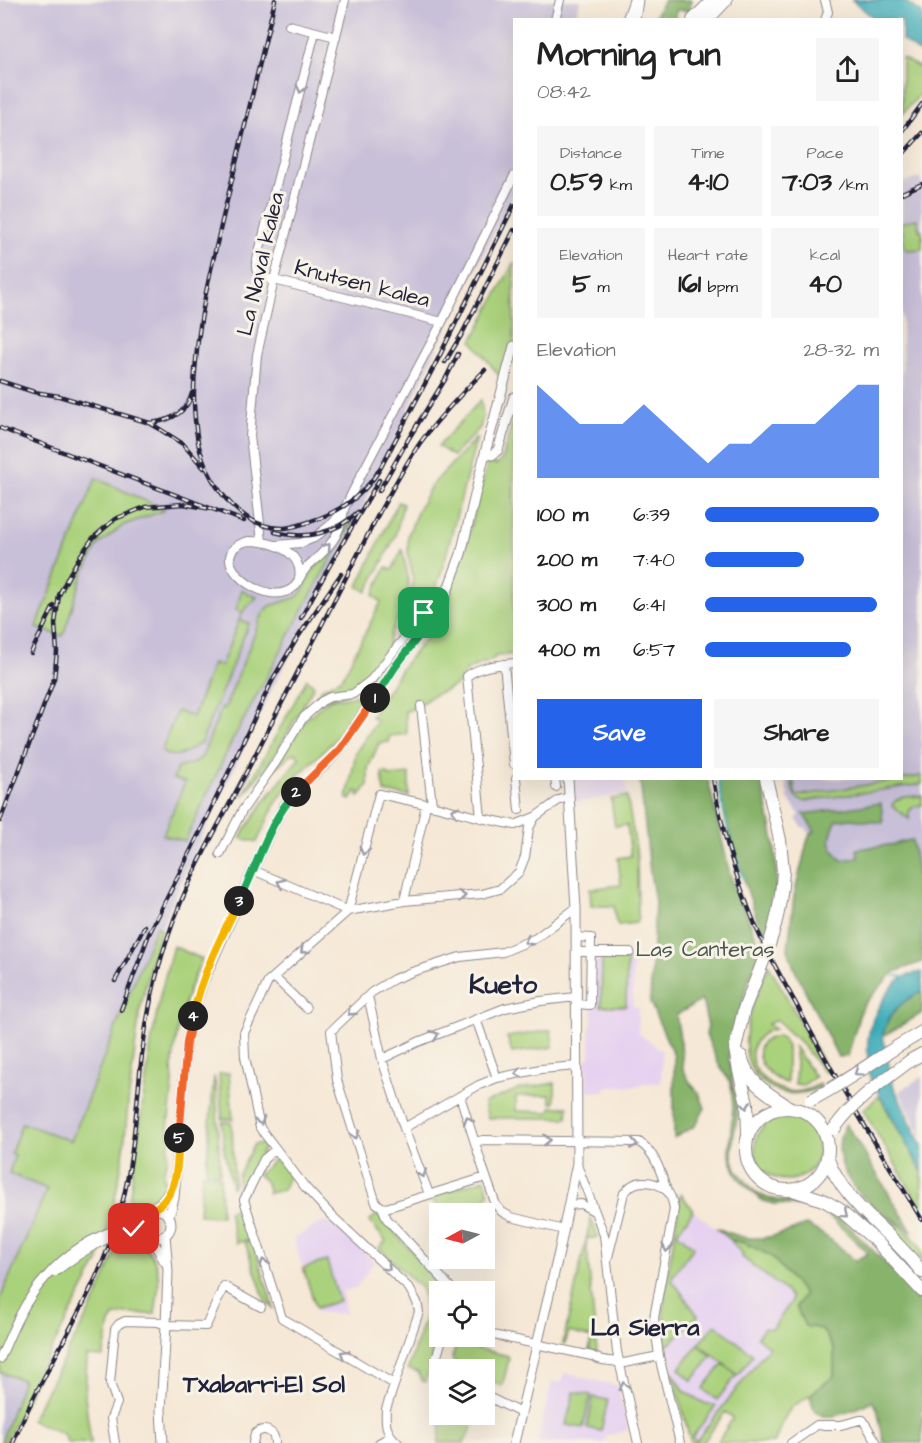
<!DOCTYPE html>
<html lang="en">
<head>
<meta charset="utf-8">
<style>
	body { margin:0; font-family:"Architects Daughter",sans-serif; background:#f6f6f6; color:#222; height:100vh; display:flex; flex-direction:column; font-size:22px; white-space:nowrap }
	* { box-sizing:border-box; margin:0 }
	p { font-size:20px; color:#767676 }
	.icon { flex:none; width:33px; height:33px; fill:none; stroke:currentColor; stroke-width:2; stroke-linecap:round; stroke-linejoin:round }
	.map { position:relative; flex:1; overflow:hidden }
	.side { position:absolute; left:513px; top:18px; width:390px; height:762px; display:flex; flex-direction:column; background:#fff; border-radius:0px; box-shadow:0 6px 24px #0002 }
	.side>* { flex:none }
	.needle { width:39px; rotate:263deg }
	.tools { position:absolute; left:429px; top:1203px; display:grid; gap:12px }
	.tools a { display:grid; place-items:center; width:66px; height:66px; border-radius:0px; background:#fff; box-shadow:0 6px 24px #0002; font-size:30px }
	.pin { position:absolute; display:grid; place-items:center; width:51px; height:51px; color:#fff; margin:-26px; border-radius:12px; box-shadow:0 3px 9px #0006 }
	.km { position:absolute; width:30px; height:30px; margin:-15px; border-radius:50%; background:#222; color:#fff; font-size:16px; line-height:30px; text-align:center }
	.round { display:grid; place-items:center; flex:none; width:63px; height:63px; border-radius:0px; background:#f6f6f6 }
	.summary { display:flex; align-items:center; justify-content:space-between; height:102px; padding:0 24px }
	h1 { font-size:33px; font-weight:700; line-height:45px }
	.stats { display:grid; grid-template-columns:repeat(3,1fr); gap:9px; height:102px; padding:6px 24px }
	.stats div { display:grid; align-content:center; border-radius:0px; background:#f6f6f6; text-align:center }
	.stats b { font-size:26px; font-weight:700 }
	.stats small { font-size:16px; font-weight:400 }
	.stats p { font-size:16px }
	.chart { height:168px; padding:12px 24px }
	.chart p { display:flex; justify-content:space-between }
	.chart svg { width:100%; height:108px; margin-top:6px; fill:#2563eb; opacity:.7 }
	.cta { display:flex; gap:12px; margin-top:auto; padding:12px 24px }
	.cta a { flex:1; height:69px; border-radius:0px; background:#2563eb; color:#fff; font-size:24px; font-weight:700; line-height:69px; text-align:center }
	.cta a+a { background:#f6f6f6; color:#222 }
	ul { padding:0 24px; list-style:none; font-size:20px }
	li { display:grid; grid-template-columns:96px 72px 1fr; align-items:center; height:45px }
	li i { height:15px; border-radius:8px; background:#2563eb }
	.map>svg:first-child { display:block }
</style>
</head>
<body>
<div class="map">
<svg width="922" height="1443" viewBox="0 0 922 1443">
	<rect width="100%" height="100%" fill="#f7f3e8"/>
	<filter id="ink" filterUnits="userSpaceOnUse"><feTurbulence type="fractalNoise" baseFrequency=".0167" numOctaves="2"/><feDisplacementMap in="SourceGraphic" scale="12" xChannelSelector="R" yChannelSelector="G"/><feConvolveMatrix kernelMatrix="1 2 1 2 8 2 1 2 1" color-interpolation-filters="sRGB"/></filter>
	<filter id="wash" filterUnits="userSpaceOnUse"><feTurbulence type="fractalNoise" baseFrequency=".008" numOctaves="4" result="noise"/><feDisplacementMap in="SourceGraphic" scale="24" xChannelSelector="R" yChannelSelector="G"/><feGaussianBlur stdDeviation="1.35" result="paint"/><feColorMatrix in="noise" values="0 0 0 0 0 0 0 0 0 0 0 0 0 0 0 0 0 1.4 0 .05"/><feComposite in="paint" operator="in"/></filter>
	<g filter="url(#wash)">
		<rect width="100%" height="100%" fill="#f6e8d6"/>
		<path fill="#e6d2f0" d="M574,779H625L627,794L576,802Z
			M633,957V1007H638V1033L662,1051L661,1083H642V1086L606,1087L605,1091L588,1092L586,1059L590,1058V1025H592V998H595V958Z
			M693,1211L805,1294L703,1443H691L665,1341L663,1305L675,1233Z
			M323,1222L335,1224L374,1262L356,1288L342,1291L346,1314L317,1312L294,1241V1238Z
			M564,1373L618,1386L628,1430L605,1436L606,1441H603V1443H537L552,1381L562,1383Z"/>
		<path fill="#c8bfd8" d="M0,0H580L575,19L514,20V193L431,360L338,560L272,689L203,834L164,920L150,966L140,1010L128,1103L123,1158L111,1217L100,1258L40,1371L5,1443H0Z
			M922,177V962L897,971L876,990L864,1004L859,1016L848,1056L838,1057L794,968L788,949L794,896L810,834L805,827L803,828L796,819L800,815L788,799L785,779L902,778V183Z
			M922,1077V1137L899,1091Z"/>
		<path fill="#aad17b" stroke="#667a5b" stroke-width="1.5" d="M902,58L922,69V92L902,114Z
			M917,219L919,230H922V249L907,250L904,246L902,222Z
			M514,262V342L501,378L472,341Z
			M481,400L483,417L480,428L453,456L438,446Z
			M514,415V654L496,656C490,664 480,663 471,668C464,671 463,677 459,682C454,689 441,691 434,695C424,700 416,710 405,711L407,734L389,736V742L379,743L368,768V785L359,797L358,795L359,792L356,791L351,800L347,799L356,752L377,721L371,717L401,669L431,632L446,603L464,551L488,462C495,467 499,464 503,457Z
			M477,437L443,567L433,597L413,622L402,617L410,599L413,578L408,553V535L418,510L431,486Z
			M96,478L165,510L124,525L98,545L82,577L63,636L36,628Z
			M398,502L403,504L395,537L367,592L358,586Z
			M355,519L324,571L231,743L185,841L163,835L185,782L173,779L177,768L194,763L202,757L222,707L225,708L263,613L270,606L297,597L303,590L313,570L332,551L348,524Z
			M402,550C405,563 410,579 408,592C404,614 385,632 388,654L370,678L347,693L315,703L321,689L342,678L381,602L373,595L386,567L392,570Z
			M242,589L248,594L257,597L243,611L240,621L249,623L201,743C188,751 178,760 163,753L162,749L177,711L193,717L213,663L221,666L242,613L236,610Z
			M307,679L314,686L275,755L242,797Z
			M370,686L333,742L288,785L274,806L257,842L240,838L263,803L299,758L296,753L290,755L272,771L305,720L323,704L332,699L355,696Z
			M382,773H387L390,776L409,774V796L384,792Z
			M922,776V784L805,801C792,800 792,789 791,779H793L796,796Z
			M627,796L637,854L638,917L636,923L618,925L615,919L614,906H591L590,889L621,885L618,858L631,856L627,825L615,826L611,799Z
			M922,796V805C913,806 907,809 909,819L892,806C895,795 912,797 922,796Z
			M156,926L161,929L150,966L140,1010L128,1103L123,1158L111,1217L100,1258L40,1371L5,1443H1L23,1380L0,1372V1299L47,1189L9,1173L15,1155L11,1153L22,1123L71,1141Z
			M173,946L202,959L189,989L179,1022L172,1067L173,1083L168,1128L170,1135L167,1162L165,1164L163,1179L166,1180L162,1192L142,1204L127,1215L151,1044L160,996Z
			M602,959H627L626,1006H601Z
			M769,965L827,1070L824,1072L798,1040L785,1029L780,1022L776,1020L768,1024L775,1029C766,1030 761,1034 756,1041C743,1062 763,1085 784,1090C796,1094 809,1090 819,1084L821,1087C805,1094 789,1097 773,1089C723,1063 754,1002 769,965Z
			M551,1030L553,1047L512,1053L507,1037Z
			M778,1036L783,1039L787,1047V1083C761,1076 743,1041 778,1036Z
			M794,1046L815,1077L803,1085L795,1084L796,1063Z
			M229,1073L233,1120L230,1119H222L219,1074Z
			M214,1076L216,1088L220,1172L206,1171Z
			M555,1083V1103H551L550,1095L516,1096V1111L550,1112L551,1107H568L567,1118H488L484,1103L519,1089Z
			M879,1096L922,1172V1209L863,1110Z
			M755 1148a32 32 0 1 1 64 0a32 32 0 1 1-64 0Z
			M222,1122H229L232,1124L234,1182L232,1187L223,1146L225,1145L223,1140Z
			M265,1140L266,1143L244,1193L238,1191V1176L254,1144H262Z
			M275,1159L291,1172L283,1190L268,1193C267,1184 266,1180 258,1175Z
			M202,1173L220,1175L221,1216L199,1215Z
			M485,1179L489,1194L473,1210L467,1203L454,1213H445L432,1200L434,1195Z
			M681,1193L693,1211L677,1233L694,1247L673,1275L672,1281L678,1288L698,1316L666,1347L663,1305Z
			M241,1207L251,1239L236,1243L228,1211Z
			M869,1208C885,1217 918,1233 922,1253C922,1256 922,1259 922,1262L891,1229Z
			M378,1214L448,1291L440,1292L439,1329L435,1328L432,1336L438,1338L425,1382L422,1381L418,1372L408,1369L426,1313L422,1289L379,1248L386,1241L369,1221Z
			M591,1218L598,1237L586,1239L597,1352L589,1350L592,1338L569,1332L565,1344L563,1343Z
			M133,1238C140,1240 144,1244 148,1250C164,1270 158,1290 155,1314H124L114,1317L110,1323L103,1357L87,1356L85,1397L91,1443H67L65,1435L31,1420L96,1299L119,1244Z
			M252,1240L274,1309L265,1300L245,1242Z
			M731,1240L745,1243L771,1256L805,1294L822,1329L834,1349V1376L810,1395L791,1408L785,1417L774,1443H717L733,1418L725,1412L703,1443H691L672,1371L685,1392L704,1403L716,1406L692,1437L696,1441L769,1347L757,1337L764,1328L770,1329L773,1328L791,1302V1297L788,1293L742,1257L743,1254L735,1246Z
			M327,1261L339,1301L316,1308L303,1268Z
			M715,1324L753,1355L738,1375L699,1344Z
			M459,1344L508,1356L509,1358L503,1384L501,1386L485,1377L484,1370L470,1369L453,1361L452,1358L456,1346Z
			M698,1345L712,1356L692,1381L679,1369Z
			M723,1364L737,1375L717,1400L703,1389Z
			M574,1392L591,1395L583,1428L566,1425Z
			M593,1397L608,1400L601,1431L587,1428Z
			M441,1415H474L478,1416L464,1443H439Z"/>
		<path fill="#87b36b" stroke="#546a53" stroke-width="1.5" d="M664,0H691L690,11L676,10V19H653Z
			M640,779H708L730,875L761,949L746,989L729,1057L738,1114L733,1138L732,1156L736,1169L754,1191L767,1198L817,1207L841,1218L905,1283L922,1306V1443H884L877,1408L872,1401C859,1407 825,1427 814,1409C812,1406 811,1399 810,1395L834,1376V1349L822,1329L805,1326L796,1307L804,1294L771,1256L745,1243L731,1240L716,1228C726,1231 738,1237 749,1238C768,1240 788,1232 806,1225C825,1234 840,1246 855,1261L868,1253L831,1218L817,1209L800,1206L774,1204L763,1201L746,1186L737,1176L732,1163L729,1153L733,1107L731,1084L718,1063L706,1035L708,1026L702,1000L676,1015L681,1044L683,1069L691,1084L699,1093L705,1108L695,1126L674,1138V1056L650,1002L655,902L650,872Z
			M718,779H761C768,813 779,850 776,886C775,905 770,923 765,942C747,889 726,834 718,779Z
			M881,803L883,823L850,819L837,820C828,838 827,844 841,860L858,858L857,849L897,844V843L912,840L917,873L918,875L922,877V962L897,971L888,978L864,1004L859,1016L848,1056L838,1057L794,968L788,949L794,896L807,842L810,834L815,831L803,814Z
			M922,991V1013L883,1036C886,1014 903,1000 922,991Z
			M846,1124L913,1233C899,1222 883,1214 870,1203C847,1186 829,1151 846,1124Z"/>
		<path fill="#3babb8" stroke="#2e667a" stroke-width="1.5" d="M852,0H903L922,13V54L902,40V20L875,19Z
			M922,972V991C903,1000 886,1014 883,1036L893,1085L922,1146V1172L870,1078C865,1045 866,1025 885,997C889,990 896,981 904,977C909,974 916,973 922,972Z"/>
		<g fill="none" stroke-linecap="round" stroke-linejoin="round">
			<path stroke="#3babb8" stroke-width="2" d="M718,778C723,813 730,846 744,879
				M895,976L905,977"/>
		</g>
	</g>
	<g filter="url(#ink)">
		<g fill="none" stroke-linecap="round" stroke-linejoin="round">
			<defs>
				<path id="minor" d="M555,20L560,0
					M825,20L828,12L825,0
					M289,25L336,37
					M315,32L256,264C255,277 264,277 274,280L442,322
					M248,541C261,541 276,543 288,552C303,563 305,586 285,592C255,602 202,554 248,541Z
					M262,541L250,436L257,355L274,280L345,0
					M276,545L301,543L314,538L333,523L344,509L360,477L442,322L514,176
					M300,578C304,568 311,563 319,556C334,542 341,530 344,510
					M504,664L514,764
					M421,706L432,805
					M516,778L519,810
					M555,778L556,787
					M481,818L467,676C481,666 497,665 514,663
					M220,854L242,811L276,762L303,718L322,701L330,697L353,694L371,680L424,613C429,608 432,607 438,610
					M253,870L348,911
					M404,901L426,805
					M348,911L268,982L244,1033L245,1057L260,1128L305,1187L331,1215L409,1288L417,1302L419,1312L386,1409C385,1425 386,1433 398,1443
					M348,911L379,794L435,806L481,818L515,825L535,817L559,800L569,797
					M348,911L404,901L482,894L500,889L519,872L525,857L529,828L535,817
					M576,952H630
					M274,977L306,1008
					M368,996L382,1059L404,1128L429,1194
					M576,1004L590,1005L591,938L576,937
					M476,1019L497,1078
					M382,1059L418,1042L505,1008L541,1001L576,997
					M460,1096L483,1168L496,1205L502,1212L511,1217L564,1230
					M404,1128L479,1085L497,1078L541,1069L577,1066
					M475,1142L483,1140L639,1142C656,1153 661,1173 667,1191
					M276,1149L264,1159L244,1200L282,1318L394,1384
					M577,1165L604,1235L617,1352L638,1443
					M569,1205L581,1204L594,1211
					M382,1207L386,1208L486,1177
					M123,1227L144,1217
					M125,1232L134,1229L145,1232
					M608,1257L624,1193C627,1191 628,1188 631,1186C642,1178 659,1183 667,1191C672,1196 673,1203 674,1209L654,1318L659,1356L680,1443
					M452,1292L450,1287L387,1219L382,1207L376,1203L337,1080L331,1031L372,992L394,979L412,972L460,957L503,952L536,938L576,908
					M484,1333L592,1356C600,1360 601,1360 610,1361C615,1361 619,1363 624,1363L659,1356
					M0,1359C12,1330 24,1301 46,1277
					M440,1371L436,1359L443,1336
					M484,1395L521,1413
					M115,1443L111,1418L117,1403L110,1383L115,1329L119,1324L125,1321L158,1322L166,1325L206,1326L224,1286L232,1291L261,1307
					M253,1443L255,1434C264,1426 275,1431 275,1443
					M379,1443L390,1437
					M791,1443L817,1425H841L860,1420H863L877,1443"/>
				<path id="tertiary" d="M627,20L634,0
					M635,20L638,0
					M485,453L492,455L498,450L514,397
					M143 1224a14 14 0 1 1 28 0a14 14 0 1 1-28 0Z
					M151,1211C161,1204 167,1197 173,1186
					M168,1217L171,1210L174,1198L187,1041L194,1009L203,982L270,832L284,806L294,793L324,766L340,749L395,667L443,603L461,554L485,453L514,346
					M150,1236L165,1262
					M163,1443L161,1410L166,1325L168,1271L165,1235
					M514,1443L559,1252L577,1163L576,908L568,778"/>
				<path id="primary" d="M693,20L713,0
					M707,20L726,0
					M766,778L780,840L783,871
					M905,1042L922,1032
					M741,1056C748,1083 767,1093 789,1107
					M911,1060L922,1054
					M746 1149a41 41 0 1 1 82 0a41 41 0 1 1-82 0Z
					M748,1133L747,1103L739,1071L735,1049L744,1009L757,977
					M827,1157C841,1196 873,1219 900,1247C908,1255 915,1263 922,1272
					M793,1190L823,1200L839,1209L876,1241L922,1291"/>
			</defs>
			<use href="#minor" stroke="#8c8588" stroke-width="10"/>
			<use href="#tertiary" stroke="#8c8588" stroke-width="11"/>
			<use href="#primary" stroke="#8c8588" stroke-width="14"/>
			<use href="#minor" stroke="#fff" stroke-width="8"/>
			<use href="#tertiary" stroke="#fff" stroke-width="9"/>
			<use href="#primary" stroke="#fff" stroke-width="12"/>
			<defs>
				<path id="rail" d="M275,0C258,71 241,142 224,213C213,261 200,310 196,360C194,379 193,399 195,419C196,429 197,441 200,450C211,487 242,530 285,528C296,527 309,522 320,518C346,508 367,491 381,467L438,359L514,205
					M902,131L922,104
					M902,155L922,133
					M902,193L922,184
					M445,362L462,334L514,230
					M0,381L34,392L59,396L150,423L183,444L204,468
					M150,423C170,421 187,413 192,393
					M0,428L244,521
					M379,491L409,438L446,378L458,354
					M275,532C305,540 335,534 358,512
					M301,618L331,563L379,480
					M31,653L54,606
					M713,778C721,829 736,879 756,927C767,953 782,979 796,1004C834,1078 879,1149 922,1220
					M0,821L54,679L57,652L55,624L59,595L69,575L82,553L93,538L115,519L145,507L183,504L212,509
					M115,981L145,926
					M121,1010L149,934L202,828L273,679L296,640L341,574
					M13,1443C23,1418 35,1394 48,1370C76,1317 106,1267 121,1208C135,1156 136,1101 143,1047C148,1009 156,970 169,934C188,876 220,823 248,769C292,683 336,597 380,511C393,488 405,465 420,443C439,417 462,393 485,370"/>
			</defs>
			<use href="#rail" stroke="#22223b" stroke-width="4.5"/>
			<use href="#rail" stroke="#f7f3e8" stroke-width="2" stroke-dasharray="7" stroke-linecap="butt"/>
			<defs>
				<path id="minor-bridge" d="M55,1272C77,1255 98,1241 125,1232
					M46,1277C67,1252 92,1237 123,1227"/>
				<path id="primary-bridge" d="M757,977C772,939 781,913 783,871
					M811,1100C844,1083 873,1061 905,1042
					M834,1129C854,1100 883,1081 911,1060"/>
			</defs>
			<use href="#minor-bridge" stroke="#8c8588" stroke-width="10" stroke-linecap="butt"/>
			<use href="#primary-bridge" stroke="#8c8588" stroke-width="14" stroke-linecap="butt"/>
			<use href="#minor-bridge" stroke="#fff" stroke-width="8"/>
			<use href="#primary-bridge" stroke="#fff" stroke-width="12"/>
		</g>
		<defs><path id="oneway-chevron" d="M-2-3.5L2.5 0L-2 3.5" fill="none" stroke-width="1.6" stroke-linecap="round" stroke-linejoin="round" transform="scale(1.5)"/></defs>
		<g stroke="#9c9ca7">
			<use href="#oneway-chevron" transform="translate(301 89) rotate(104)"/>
			<use href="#oneway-chevron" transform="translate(327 547) rotate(-49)"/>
			<use href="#oneway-chevron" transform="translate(455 811) rotate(-165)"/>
			<use href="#oneway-chevron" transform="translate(364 851) rotate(105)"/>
			<use href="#oneway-chevron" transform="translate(281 883) rotate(-157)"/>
			<use href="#oneway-chevron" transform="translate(462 896) rotate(-5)"/>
			<use href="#oneway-chevron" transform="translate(528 941) rotate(155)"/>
			<use href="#oneway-chevron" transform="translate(304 950) rotate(138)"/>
			<use href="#oneway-chevron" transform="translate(351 1012) rotate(137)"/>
			<use href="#oneway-chevron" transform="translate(435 1035) rotate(-22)"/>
			<use href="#oneway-chevron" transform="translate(858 1072) rotate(145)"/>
			<use href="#oneway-chevron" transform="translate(519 1073) rotate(170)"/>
			<use href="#oneway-chevron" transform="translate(746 1105) rotate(83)"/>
			<use href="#oneway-chevron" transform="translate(468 1120) rotate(-108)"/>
			<use href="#oneway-chevron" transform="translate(260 1121) rotate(74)"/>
			<use href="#oneway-chevron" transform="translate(355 1135) rotate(72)"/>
			<use href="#oneway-chevron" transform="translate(547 1140)"/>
			<use href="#oneway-chevron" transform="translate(634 1144) rotate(11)"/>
			<use href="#oneway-chevron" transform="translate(422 1174) rotate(69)"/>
			<use href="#oneway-chevron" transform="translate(844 1214) rotate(40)"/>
			<use href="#oneway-chevron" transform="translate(667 1248) rotate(101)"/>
			<use href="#oneway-chevron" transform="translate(264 1263) rotate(-109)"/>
			<use href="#oneway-chevron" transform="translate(387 1267) rotate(44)"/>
			<use href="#oneway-chevron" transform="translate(344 1354) rotate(-149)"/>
			<use href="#oneway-chevron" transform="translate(624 1386) rotate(-104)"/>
		</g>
	</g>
	<g fill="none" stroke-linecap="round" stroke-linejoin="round" filter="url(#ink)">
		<defs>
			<path id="split-1" d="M375,698L395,667L438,610L429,608L424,613"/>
			<path id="split-2" d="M296,792L340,749L375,698"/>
			<path id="split-3" d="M239,901C258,865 268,822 296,792"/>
			<path id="split-4" d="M193,1016C200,979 222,935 239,901"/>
			<path id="split-5" d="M179,1138L187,1041L193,1016"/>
			<path id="split-6" d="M134,1229L145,1232L143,1227L144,1217C150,1211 157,1208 163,1202C179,1185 177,1160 179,1138"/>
		</defs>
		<use href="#split-1" stroke="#fff" stroke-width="12"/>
		<use href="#split-2" stroke="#fff" stroke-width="12"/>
		<use href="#split-3" stroke="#fff" stroke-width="12"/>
		<use href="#split-4" stroke="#fff" stroke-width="12"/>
		<use href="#split-5" stroke="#fff" stroke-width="12"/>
		<use href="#split-6" stroke="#fff" stroke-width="12"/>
		<use href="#split-1" stroke="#22a559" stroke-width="8"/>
		<use href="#split-2" stroke="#f0652b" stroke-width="8"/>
		<use href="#split-3" stroke="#22a559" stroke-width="8"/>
		<use href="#split-4" stroke="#f5b400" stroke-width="8"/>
		<use href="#split-5" stroke="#f0652b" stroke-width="8"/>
		<use href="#split-6" stroke="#f5b400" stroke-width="8"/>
	</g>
	<g text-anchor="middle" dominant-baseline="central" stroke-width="6" stroke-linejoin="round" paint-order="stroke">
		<g font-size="22" fill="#22223b" stroke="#f7f3e8">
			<text transform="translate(261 264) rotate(-77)">La Naval kalea</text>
			<text transform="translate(362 284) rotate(14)">Knutsen kalea</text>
		</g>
		<g font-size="22" fill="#4b574e" stroke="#f7f3e8">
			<text x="705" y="949">Las Canteras</text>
		</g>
		<g font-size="24" font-weight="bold" fill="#22223b" stroke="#f7f3e8">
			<text x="645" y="1328">La Sierra</text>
			<text x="264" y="1385">Txabarri-El Sol</text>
		</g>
		<g font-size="26" font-weight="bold" fill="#22223b" stroke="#f7f3e8">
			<text x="503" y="985">Kueto</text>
		</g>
	</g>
</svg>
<div class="tools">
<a><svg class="needle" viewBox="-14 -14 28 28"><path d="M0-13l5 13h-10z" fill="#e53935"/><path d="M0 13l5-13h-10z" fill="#767676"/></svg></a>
<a><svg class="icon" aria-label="locate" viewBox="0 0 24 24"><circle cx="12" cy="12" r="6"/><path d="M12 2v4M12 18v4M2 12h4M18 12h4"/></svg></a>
<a><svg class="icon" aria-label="layers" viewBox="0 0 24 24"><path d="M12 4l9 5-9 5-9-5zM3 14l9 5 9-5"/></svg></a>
</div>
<div class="pin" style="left:424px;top:613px;background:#1e9e55"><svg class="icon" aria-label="arrive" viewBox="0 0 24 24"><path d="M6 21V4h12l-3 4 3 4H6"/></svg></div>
<div class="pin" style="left:134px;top:1229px;background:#d93025"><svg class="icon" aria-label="check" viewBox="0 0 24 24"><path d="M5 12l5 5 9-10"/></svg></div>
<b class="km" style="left:375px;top:698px">1</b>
<b class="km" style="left:296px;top:792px">2</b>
<b class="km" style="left:239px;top:901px">3</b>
<b class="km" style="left:193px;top:1016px">4</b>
<b class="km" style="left:179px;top:1138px">5</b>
<section class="side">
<div class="summary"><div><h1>Morning run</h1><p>08:42</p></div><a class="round"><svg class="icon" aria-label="share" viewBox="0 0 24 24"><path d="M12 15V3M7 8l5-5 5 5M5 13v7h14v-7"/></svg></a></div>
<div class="stats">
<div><p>Distance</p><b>0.59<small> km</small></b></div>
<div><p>Time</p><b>4:10</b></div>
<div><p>Pace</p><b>7:03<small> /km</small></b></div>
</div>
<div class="stats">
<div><p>Elevation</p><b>5<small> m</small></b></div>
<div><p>Heart rate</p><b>161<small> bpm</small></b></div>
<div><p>kcal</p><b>40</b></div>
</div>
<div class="chart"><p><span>Elevation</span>28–32 m</p>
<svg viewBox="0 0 160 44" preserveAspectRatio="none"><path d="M0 44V6L10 14L20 22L30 22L40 22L50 14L60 22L70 30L80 38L90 30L100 30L110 22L120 22L130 22L140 14L150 6L160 6V44z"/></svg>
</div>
<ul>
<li><b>100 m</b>6:39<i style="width:100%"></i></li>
<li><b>200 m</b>7:40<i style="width:57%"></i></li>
<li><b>300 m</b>6:41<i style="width:99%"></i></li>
<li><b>400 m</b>6:57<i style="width:84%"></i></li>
</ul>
<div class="cta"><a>Save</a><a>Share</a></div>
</section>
</div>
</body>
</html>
